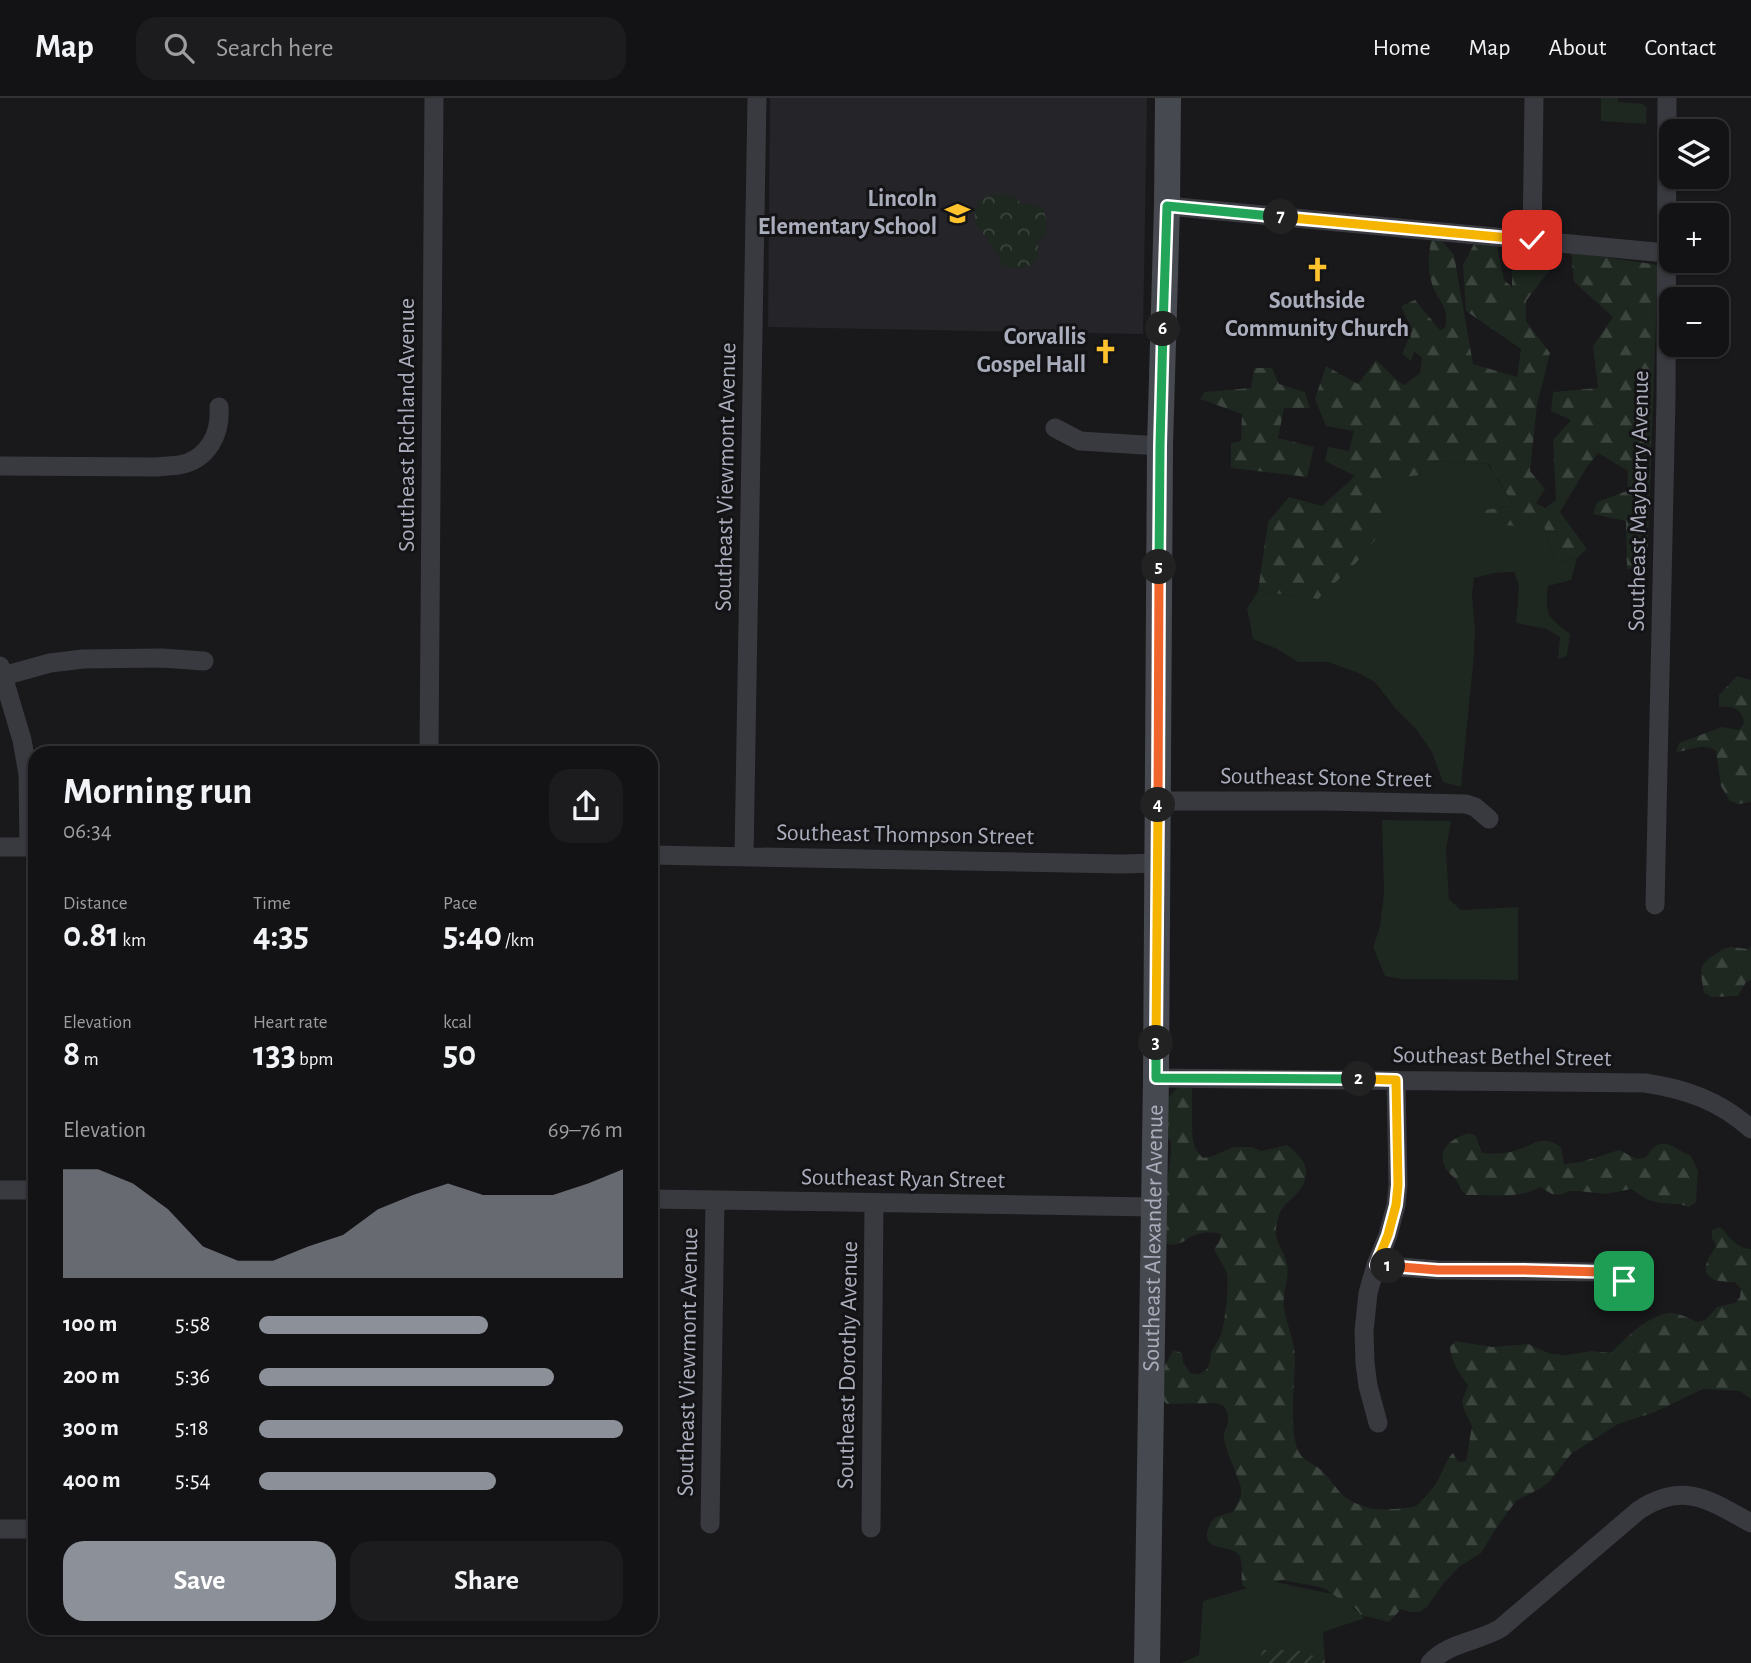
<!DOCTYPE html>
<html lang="en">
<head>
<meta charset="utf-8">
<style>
	body { margin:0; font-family:"Alegreya Sans",sans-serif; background:#1c1b1d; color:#f1f3f6; height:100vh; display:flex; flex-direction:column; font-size:26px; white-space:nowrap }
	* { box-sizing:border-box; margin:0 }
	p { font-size:23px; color:#9d9ea0 }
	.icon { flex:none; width:38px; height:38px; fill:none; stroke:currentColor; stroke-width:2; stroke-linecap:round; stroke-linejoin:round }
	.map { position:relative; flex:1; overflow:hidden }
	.drawer { position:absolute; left:28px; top:648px; width:630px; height:889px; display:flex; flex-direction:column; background:#131214; border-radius:21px; box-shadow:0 2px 5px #0004,0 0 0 2px #323234 }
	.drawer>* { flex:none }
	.buttons { position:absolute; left:1659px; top:21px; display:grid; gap:14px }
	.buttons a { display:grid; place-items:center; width:70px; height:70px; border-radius:14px; background:#131214; box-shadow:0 2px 5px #0004,0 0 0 2px #323234; font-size:35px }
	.pin { position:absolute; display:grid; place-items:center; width:60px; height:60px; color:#fff; margin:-30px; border-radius:14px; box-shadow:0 4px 10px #0006 }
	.km { position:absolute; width:35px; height:35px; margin:-18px; border-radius:50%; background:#222; color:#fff; font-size:19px; line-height:35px; text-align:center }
	.round { display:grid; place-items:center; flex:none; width:74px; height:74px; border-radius:21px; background:#1c1b1d }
	.summary { display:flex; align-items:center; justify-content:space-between; height:119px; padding:0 35px }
	h1 { font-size:38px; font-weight:600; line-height:52px }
	.metrics { display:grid; grid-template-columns:repeat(3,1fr); gap:10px; height:119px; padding:7px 35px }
	.metrics div { display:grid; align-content:center }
	.metrics b { font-size:35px; font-weight:600 }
	.metrics small { font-size:19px; font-weight:400 }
	.metrics p { font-size:19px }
	.chart { height:196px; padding:14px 35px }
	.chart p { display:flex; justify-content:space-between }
	.chart svg { width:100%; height:126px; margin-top:7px; fill:#8c9099; opacity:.7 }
	.action { display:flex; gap:14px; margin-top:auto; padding:14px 35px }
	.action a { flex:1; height:80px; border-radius:21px; background:#8c9099; color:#fff; font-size:28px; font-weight:600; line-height:80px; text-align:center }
	.action a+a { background:#1c1b1d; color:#f1f3f6 }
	ul { padding:0 35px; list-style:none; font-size:23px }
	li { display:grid; grid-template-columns:112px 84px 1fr; align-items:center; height:52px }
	li i { height:18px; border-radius:9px; background:#8c9099 }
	header { display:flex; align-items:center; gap:42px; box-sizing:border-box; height:98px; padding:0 35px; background:#131214; border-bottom:2px solid #323234 }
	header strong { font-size:33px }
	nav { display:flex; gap:38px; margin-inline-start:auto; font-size:24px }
	.search { width:490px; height:63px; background:#1c1b1d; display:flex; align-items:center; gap:18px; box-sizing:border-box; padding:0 24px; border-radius:21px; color:#9d9ea0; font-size:26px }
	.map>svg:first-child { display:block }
</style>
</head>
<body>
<header>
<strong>Map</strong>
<div class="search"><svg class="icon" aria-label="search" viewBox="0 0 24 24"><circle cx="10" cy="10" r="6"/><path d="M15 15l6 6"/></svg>Search here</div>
<nav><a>Home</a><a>Map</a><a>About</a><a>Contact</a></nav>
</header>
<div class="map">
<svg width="1751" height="1565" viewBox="0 0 1751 1565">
	<defs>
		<pattern id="forest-firs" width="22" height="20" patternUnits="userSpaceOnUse" patternTransform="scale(1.75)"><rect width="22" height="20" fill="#1e2720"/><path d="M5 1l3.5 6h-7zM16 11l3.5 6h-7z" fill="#3c443e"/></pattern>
		<pattern id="park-crowns" width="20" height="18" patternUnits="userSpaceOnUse" patternTransform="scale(1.75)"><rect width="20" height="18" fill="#1e2720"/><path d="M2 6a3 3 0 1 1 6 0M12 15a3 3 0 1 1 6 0" fill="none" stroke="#3c443e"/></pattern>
		<pattern id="garden-furrows" width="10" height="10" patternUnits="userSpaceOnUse" patternTransform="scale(1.75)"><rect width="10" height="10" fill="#1e2720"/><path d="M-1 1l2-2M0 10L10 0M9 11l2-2" fill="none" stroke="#3c443e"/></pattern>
	</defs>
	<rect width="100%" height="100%" fill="#19181b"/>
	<path fill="#252428" d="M770,0H1147L1143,236L768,229Z"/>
	<path fill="#1e2720" d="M1601,0H1618V4L1643,6L1647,10L1646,26L1601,23Z
		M1430,363L1488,366L1514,408L1476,413L1544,429L1556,465L1577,460L1571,482L1548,488C1545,517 1547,518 1570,536L1567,558L1558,561L1560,539L1546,531L1516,525L1519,488L1514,474L1494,475L1474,480L1472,495L1475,534L1474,557L1461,689L1443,684L1432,654L1416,631L1395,610L1375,584L1358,575L1328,564H1298L1277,551L1253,541L1247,510L1258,493L1318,501L1357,464L1375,442L1386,387L1403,379L1430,376Z
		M1382,722L1451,723L1446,752L1449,801L1461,812L1518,809V882L1401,881L1385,878L1373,849L1380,829L1384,794Z
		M1271,1483L1337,1497L1365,1520L1323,1534L1325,1565H1181L1199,1557L1203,1503Z"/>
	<path fill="url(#forest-firs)" d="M1431,142L1442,143L1454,157L1473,266L1517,279L1521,251L1466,213L1463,167L1474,146L1497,148L1504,182L1512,189V160L1547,150L1552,169L1526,203V223L1550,255L1537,307L1530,373L1545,391L1536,405L1545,410L1556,402L1553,342L1571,322L1551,313L1553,294L1598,290L1593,248L1613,219L1574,184L1571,154L1658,167L1647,470L1627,471L1626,423L1593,416L1597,404L1627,393L1628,373L1598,355L1587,369L1560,414L1587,451L1577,460L1556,465L1544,429L1476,426L1475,413L1514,408L1489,366L1431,363L1430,376L1403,379L1387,387L1375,442L1357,464L1318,501L1258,493L1268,424L1289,399L1322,408L1355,378L1325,363L1328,349L1349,353L1354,333L1326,328L1315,301L1326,268L1358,286L1376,262L1397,282L1404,287L1420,275L1422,260L1414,253L1411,263L1402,256L1412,233L1401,208L1415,202L1440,232L1445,230C1450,204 1436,204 1431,182C1427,169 1429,156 1431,142Z
		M1254,270H1272L1279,286L1305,294L1310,310H1284L1278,340L1314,349L1307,379L1231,370V345L1241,343L1242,316L1200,301L1204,294L1251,290Z
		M1737,578L1751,582V704L1738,706L1730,703L1721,688L1716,653C1703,644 1690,653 1676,654L1679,645L1722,629L1739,632L1744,625C1742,611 1733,607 1719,609V597Z
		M1751,848V882L1746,884L1738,898L1712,899L1704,895L1701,877L1702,868L1708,861L1723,851L1731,849L1748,851Z
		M1183,987L1192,990C1192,999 1192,1007 1192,1015C1193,1032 1189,1047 1203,1060L1213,1058L1233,1049H1252L1261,1053L1287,1047C1296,1053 1308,1065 1306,1077C1304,1094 1291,1099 1282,1111C1278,1116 1277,1125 1276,1131C1275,1145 1285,1154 1287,1166C1290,1181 1282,1195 1284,1209C1286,1226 1295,1242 1295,1261C1295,1283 1288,1337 1300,1356C1305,1364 1315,1366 1321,1372C1334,1383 1338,1398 1355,1405C1361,1407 1368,1410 1375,1411C1382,1412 1412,1411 1417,1407C1423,1402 1430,1393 1435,1387C1442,1377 1444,1364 1453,1355L1458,1364L1466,1363L1472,1328L1464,1312L1462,1303L1468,1288C1460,1275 1451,1265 1450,1249L1456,1243L1492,1249L1528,1246L1551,1256L1566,1257L1592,1253L1611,1255C1626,1240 1647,1217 1670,1215C1679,1215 1689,1220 1697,1224L1705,1222L1717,1209L1735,1205L1740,1199L1741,1191L1735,1184C1723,1184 1700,1184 1707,1164C1709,1158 1713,1154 1716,1148L1712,1140V1132L1720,1129C1729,1138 1737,1151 1751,1151V1301L1740,1293L1703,1291L1655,1314L1618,1326L1571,1356L1549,1384L1541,1390L1516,1403L1497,1429L1481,1455L1459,1469L1443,1486L1427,1509L1419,1514H1410L1401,1511L1389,1524L1361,1517L1355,1510L1348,1507L1327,1492L1319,1489L1283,1482L1266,1486L1249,1492L1242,1487C1241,1479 1243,1466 1240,1459C1233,1444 1201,1457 1208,1431C1211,1418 1221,1417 1233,1414L1241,1398V1390C1238,1378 1225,1351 1224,1341C1223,1326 1234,1327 1224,1308L1216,1305L1167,1306L1161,1300L1165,1267L1173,1252L1182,1255L1183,1264L1190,1275L1199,1276L1207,1271C1210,1266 1210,1261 1211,1255C1213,1249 1219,1243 1221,1236C1225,1227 1229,1185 1227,1176C1225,1169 1217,1159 1214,1151L1219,1144L1221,1136C1216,1135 1209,1134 1203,1135C1185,1137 1178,1156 1160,1141L1171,1054V1045L1162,1030C1165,1012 1164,996 1183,987Z
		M1469,1035L1476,1038L1482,1055C1494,1056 1506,1056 1517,1052C1535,1046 1543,1036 1561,1049L1564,1066L1581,1064L1619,1052L1637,1061L1646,1059C1661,1035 1671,1049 1691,1058L1698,1073L1696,1104L1689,1109C1677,1104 1664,1107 1652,1103C1644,1101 1638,1095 1631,1091L1606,1096L1578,1093H1569L1561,1097L1552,1096L1540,1089C1517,1102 1491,1096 1466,1097C1459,1091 1461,1090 1457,1083C1455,1079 1449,1076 1446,1071C1435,1051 1451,1041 1469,1035Z"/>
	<path fill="url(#park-crowns)" d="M992,97H1012L1021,105L1034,107L1043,110C1046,120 1049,129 1044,138C1043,141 1039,143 1038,147C1038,148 1038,158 1037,159C1033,173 1013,171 1002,167L992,147L975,125V110L979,102Z"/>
	<path fill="url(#garden-furrows)" d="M1262,1552H1297L1325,1562V1565H1260Z"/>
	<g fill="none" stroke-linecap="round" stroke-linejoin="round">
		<path stroke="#393a40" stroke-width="19" d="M1167,108L1666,155
			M1532,143L1534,0
			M1055,330L1080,343L1160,348
			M0,368L157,369C164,368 172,368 179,367C208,362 221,336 219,309
			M0,568L22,642L28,676L29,749
			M3,578L50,565L83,561L162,560L204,563
			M429,654L434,0
			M1158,703H1324L1466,706L1475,709L1489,721
			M0,749H35
			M651,757L1121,766L1158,765
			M744,758L757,0
			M1655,807L1666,300L1667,0
			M1156,980L1645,985C1686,991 1720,1003 1751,1031
			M0,1092H35
			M651,1101L1154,1109
			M1376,1167L1438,1172L1603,1174L1620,1180L1634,1190
			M1378,1325L1368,1288L1365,1265L1364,1233L1368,1195L1376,1167L1388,1137L1396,1107L1398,1087L1396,982
			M710,1426L715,1102
			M871,1430L874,1106
			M0,1431H29L35,1426
			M1430,1565C1449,1544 1478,1544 1501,1530L1639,1412C1684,1383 1709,1402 1751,1425"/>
		<path stroke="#474950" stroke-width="26" id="s1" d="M1147,1565L1156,980L1160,348L1167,108L1168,0"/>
	</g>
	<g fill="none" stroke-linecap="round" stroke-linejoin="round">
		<defs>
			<path id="split-1" d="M1388,1168L1438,1172H1521L1603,1174L1624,1183"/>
			<path id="split-2" d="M1359,981L1396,982L1398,1087L1396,1107L1388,1137L1376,1167L1388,1168"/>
			<path id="split-3" d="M1156,945V980L1359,981"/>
			<path id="split-4" d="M1156,945L1158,707"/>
			<path id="split-5" d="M1158,707L1159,469"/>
			<path id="split-6" d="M1159,469L1160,348L1163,231"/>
			<path id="split-7" d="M1163,231L1167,108L1281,119"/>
			<path id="split-8" d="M1281,119L1532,142"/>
		</defs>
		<use href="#split-1" stroke="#fff" stroke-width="14"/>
		<use href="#split-2" stroke="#fff" stroke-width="14"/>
		<use href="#split-3" stroke="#fff" stroke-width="14"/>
		<use href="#split-4" stroke="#fff" stroke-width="14"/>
		<use href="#split-5" stroke="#fff" stroke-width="14"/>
		<use href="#split-6" stroke="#fff" stroke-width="14"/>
		<use href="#split-7" stroke="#fff" stroke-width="14"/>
		<use href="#split-8" stroke="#fff" stroke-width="14"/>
		<use href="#split-1" stroke="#f0652b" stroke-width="9"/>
		<use href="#split-2" stroke="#f5b400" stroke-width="9"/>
		<use href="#split-3" stroke="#22a559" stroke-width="9"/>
		<use href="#split-4" stroke="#f5b400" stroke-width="9"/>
		<use href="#split-5" stroke="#f0652b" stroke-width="9"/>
		<use href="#split-6" stroke="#22a559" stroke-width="9"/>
		<use href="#split-7" stroke="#22a559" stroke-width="9"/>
		<use href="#split-8" stroke="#f5b400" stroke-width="9"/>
	</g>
	<defs>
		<symbol id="school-bare" viewBox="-9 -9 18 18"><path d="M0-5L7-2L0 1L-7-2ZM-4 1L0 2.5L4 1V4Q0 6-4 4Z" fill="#ffc32d" stroke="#141316" stroke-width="2.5" paint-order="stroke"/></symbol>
		<symbol id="church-bare" viewBox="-9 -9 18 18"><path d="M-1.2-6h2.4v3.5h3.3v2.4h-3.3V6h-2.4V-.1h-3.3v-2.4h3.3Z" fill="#ffc32d" stroke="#141316" stroke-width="2.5" paint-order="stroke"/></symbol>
	</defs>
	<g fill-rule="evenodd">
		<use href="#school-bare" x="940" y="98" width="35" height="35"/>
		<use href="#church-bare" x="1300" y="154" width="35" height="35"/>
		<use href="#church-bare" x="1088" y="236" width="35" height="35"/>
	</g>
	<g text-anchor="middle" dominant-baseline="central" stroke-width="6" stroke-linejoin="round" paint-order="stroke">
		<g font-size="24" font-weight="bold" fill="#aaaebc" stroke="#141316" text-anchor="end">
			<text x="937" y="101">Lincoln<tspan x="937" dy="28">Elementary School</tspan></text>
			<text x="1317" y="203" text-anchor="middle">Southside<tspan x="1317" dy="28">Community Church</tspan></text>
			<text x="1086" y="239">Corvallis<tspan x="1086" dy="28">Gospel Hall</tspan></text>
		</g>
		<g font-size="24" fill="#aaaebc" stroke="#141316">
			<text transform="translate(407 327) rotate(-90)">Southeast Richland Avenue</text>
			<text transform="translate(726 379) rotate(-89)">Southeast Viewmont Avenue</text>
			<text transform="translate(1639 403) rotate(-89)">Southeast Mayberry Avenue</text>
			<text transform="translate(1326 680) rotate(1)">Southeast Stone Street</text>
			<text transform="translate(905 737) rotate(1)">Southeast Thompson Street</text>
			<text transform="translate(1502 959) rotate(1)">Southeast Bethel Street</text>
			<text transform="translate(903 1081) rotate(1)">Southeast Ryan Street</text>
			<text stroke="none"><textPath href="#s1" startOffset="425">Southeast Alexander Avenue</textPath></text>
			<text transform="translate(688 1264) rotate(-89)">Southeast Viewmont Avenue</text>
			<text transform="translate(848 1267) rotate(-89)">Southeast Dorothy Avenue</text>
		</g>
	</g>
</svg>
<div class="buttons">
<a><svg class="icon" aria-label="layers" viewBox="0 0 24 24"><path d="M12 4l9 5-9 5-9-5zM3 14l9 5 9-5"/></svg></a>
<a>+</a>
<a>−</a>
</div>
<div class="pin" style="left:1624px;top:1183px;background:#1e9e55"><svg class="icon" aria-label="arrive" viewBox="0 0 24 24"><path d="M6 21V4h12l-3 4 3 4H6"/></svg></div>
<div class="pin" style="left:1532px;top:142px;background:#d93025"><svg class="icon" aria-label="check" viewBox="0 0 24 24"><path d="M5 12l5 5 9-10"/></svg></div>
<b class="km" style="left:1388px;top:1168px">1</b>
<b class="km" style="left:1359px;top:981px">2</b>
<b class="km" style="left:1156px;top:945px">3</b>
<b class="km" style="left:1158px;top:707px">4</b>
<b class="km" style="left:1159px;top:469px">5</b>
<b class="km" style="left:1163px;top:231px">6</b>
<b class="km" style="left:1281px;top:119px">7</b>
<section class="drawer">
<div class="summary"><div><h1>Morning run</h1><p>06:34</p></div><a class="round"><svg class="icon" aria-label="share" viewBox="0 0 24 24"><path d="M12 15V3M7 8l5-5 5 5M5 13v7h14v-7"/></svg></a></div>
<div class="metrics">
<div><p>Distance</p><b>0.81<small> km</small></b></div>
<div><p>Time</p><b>4:35</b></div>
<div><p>Pace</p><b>5:40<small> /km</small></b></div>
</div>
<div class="metrics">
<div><p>Elevation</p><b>8<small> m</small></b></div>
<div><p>Heart rate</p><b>133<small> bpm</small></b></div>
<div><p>kcal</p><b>50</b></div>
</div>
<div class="chart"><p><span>Elevation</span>69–76 m</p>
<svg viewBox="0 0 160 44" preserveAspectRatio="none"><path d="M0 44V6L10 6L20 11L30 20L40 33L50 38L60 38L70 33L80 29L90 20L100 15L110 11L120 15L130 15L140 15L150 11L160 6V44z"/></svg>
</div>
<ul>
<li><b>100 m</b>5:58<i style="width:63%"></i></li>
<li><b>200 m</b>5:36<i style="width:81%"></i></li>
<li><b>300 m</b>5:18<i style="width:100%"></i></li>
<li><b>400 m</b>5:54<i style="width:65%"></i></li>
</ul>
<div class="action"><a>Save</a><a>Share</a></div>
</section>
</div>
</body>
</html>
